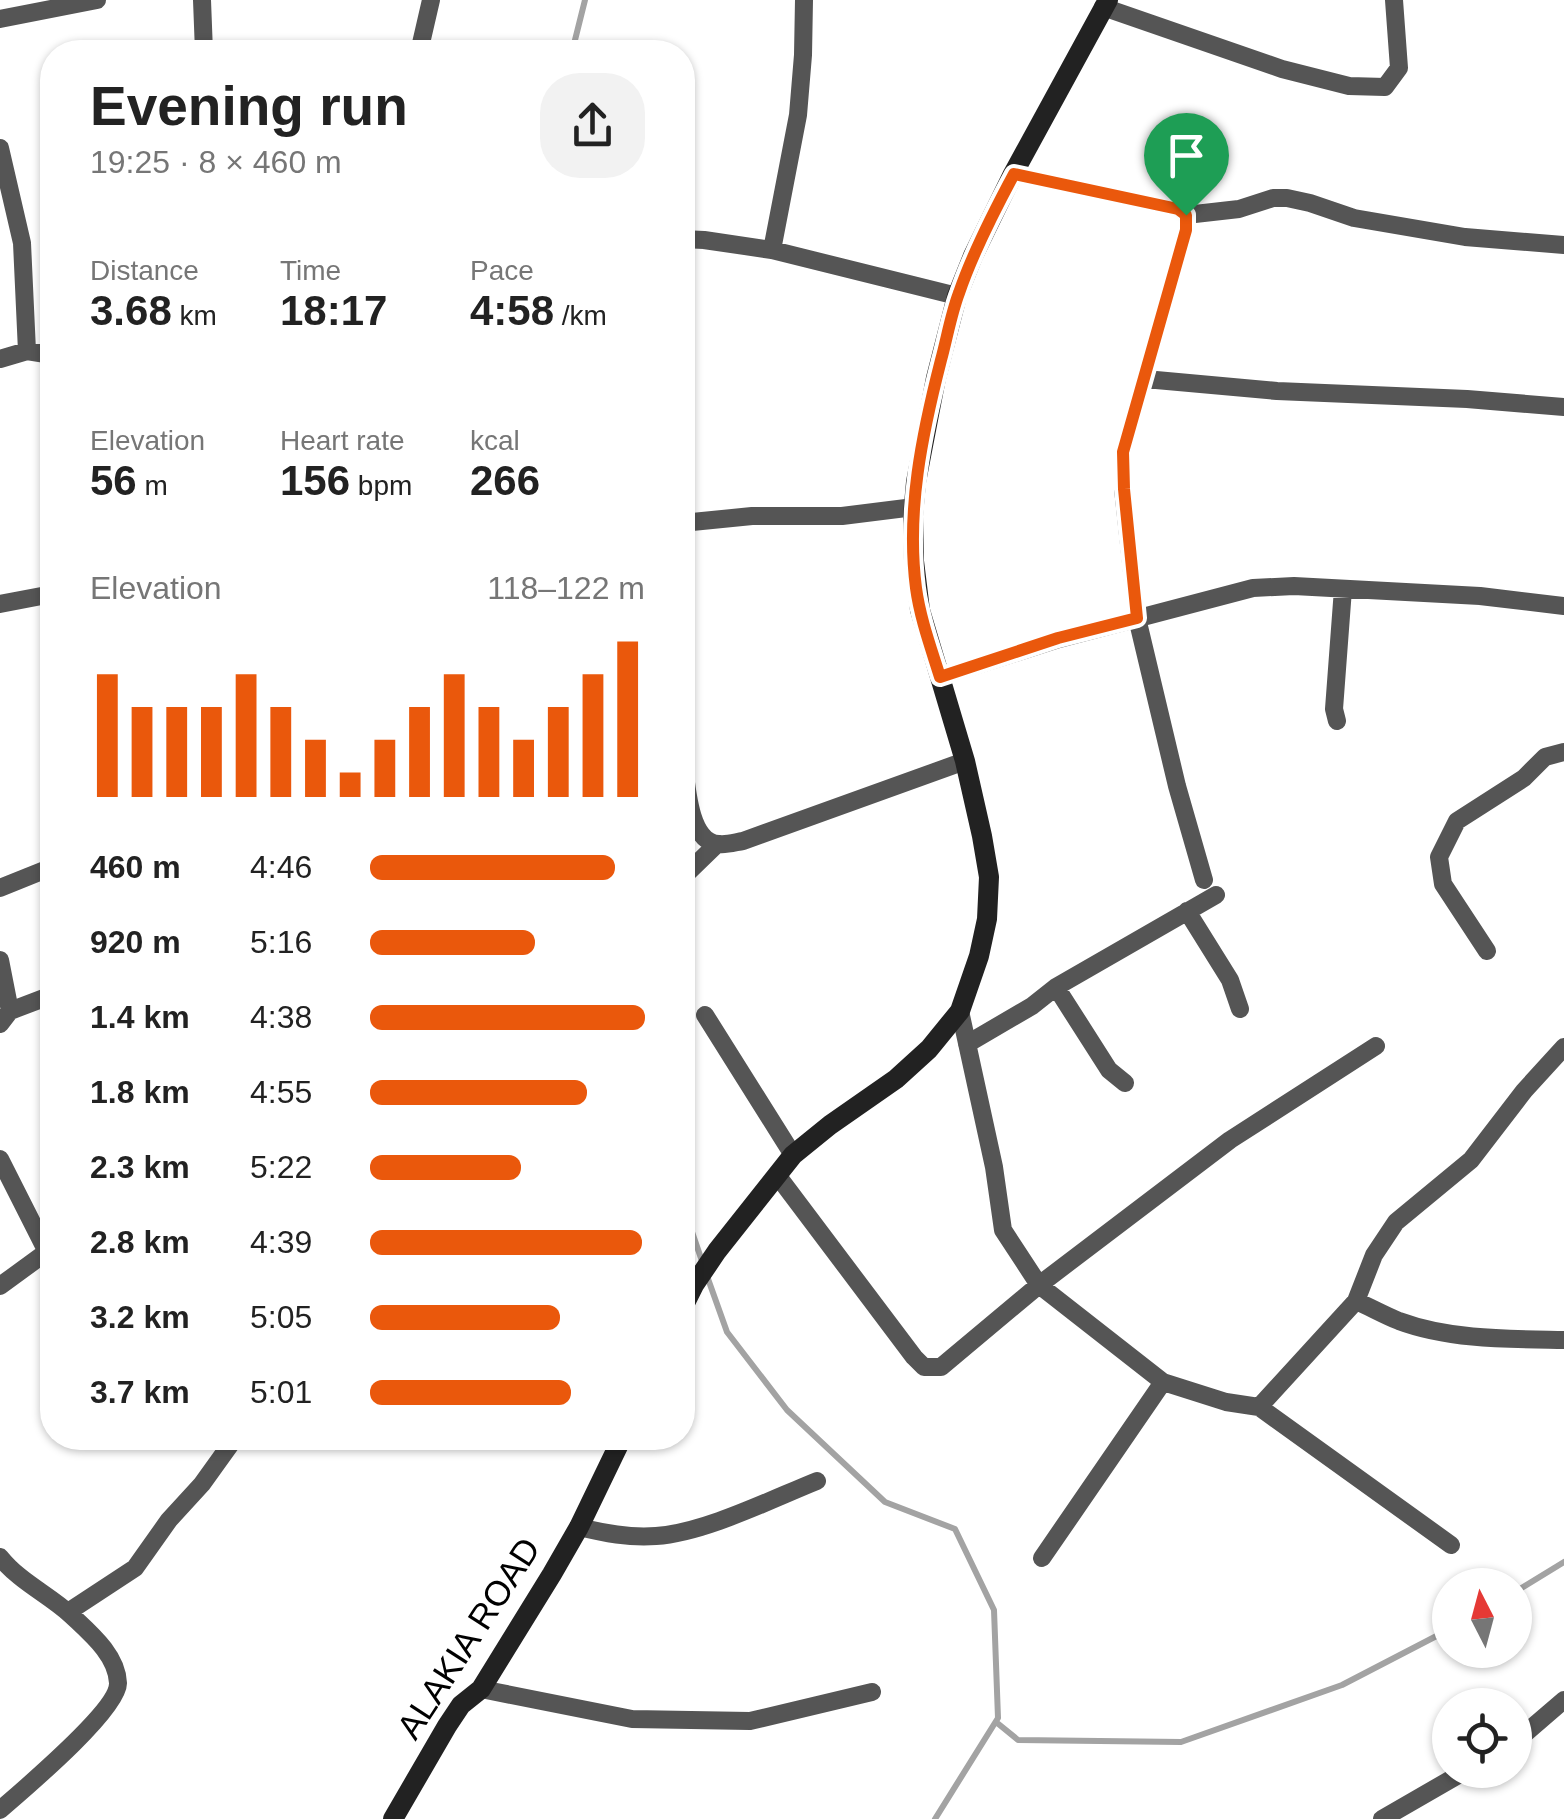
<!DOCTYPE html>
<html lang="en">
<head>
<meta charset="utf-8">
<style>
	body { margin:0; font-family:Helvetica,sans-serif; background:#f2f2f2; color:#222; height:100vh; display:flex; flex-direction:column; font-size:38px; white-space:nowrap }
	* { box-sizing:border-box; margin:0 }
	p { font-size:32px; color:#767676 }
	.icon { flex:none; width:55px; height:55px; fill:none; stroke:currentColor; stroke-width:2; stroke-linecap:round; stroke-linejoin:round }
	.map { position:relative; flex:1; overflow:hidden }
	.panel { position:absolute; left:40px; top:40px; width:655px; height:1410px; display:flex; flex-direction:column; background:#fff; border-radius:40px; box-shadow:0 2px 8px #0004 }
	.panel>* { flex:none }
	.needle { width:65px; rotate:354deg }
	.fabs { position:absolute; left:1432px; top:1568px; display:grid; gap:20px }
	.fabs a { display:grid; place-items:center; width:100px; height:100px; border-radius:50%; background:#fff; box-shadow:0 2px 8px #0004; font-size:50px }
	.pin { position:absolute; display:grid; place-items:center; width:85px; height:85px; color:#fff; margin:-102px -42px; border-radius:50% 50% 50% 0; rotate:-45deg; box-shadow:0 0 10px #0007 }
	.pin .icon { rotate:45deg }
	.round { display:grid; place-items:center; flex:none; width:105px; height:105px; border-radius:40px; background:#f2f2f2 }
	.overview { display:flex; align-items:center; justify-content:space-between; height:170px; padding:0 50px }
	h1 { font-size:55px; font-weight:600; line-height:75px }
	.figures { display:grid; grid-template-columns:repeat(3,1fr); gap:15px; height:170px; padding:10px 50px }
	.figures div { display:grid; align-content:center }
	.figures b { font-size:42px; font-weight:600 }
	.figures small { font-size:28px; font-weight:400 }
	.figures p { font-size:28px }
	.chart { height:280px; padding:20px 50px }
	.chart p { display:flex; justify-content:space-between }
	.chart svg { width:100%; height:180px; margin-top:10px; stroke:#ea580c; stroke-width:6 }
	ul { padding:0 50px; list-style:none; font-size:32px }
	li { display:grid; grid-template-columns:160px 120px 1fr; align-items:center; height:75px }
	li i { height:25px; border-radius:12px; background:#ea580c }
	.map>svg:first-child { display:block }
</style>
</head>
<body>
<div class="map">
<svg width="1564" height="1819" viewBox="0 0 1564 1819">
	<rect width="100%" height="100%" fill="#fff"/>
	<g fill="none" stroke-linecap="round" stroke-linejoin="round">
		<path stroke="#a3a3a3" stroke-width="6" d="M572,52L585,0
			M682,1220L692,1232L703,1264
			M707,1276L727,1332L787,1410L885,1502L955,1529L994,1610L998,1718L935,1819
			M1515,1592L1564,1562
			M996,1722L1018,1740L1181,1742L1342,1685L1450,1629"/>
		<path stroke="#555" stroke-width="18" d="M202,0L204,52
			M1103,7L1282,69L1349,86L1385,87L1399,68L1394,0
			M0,19L97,0
			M419,52L431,0
			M0,148L22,243L27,351L52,355
			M1013,174L1178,209L1186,215V230L1123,452V489L1137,618L1177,786L1204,880
			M1186,215L1239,209L1273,198H1287L1310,203L1354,218L1465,237L1564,245
			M682,239L704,240L772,250L957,296
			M772,250L798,115L803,55L804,0
			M0,359L27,351
			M1145,379L1277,391L1467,399L1564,407
			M682,523L752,516H842L914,507
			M0,604L52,594
			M940,677L1059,639L1253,588L1294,586L1480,596L1564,606
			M1337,721L1334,709L1343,589
			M682,748C686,773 686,843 719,844C727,845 736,842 743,841L965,761
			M682,878L716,845
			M0,888L52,867
			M1187,911L1230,980L1240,1009
			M1487,951L1443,884L1439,857L1457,821L1524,778L1545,757L1564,752
			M0,960L10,1011L0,1024
			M1056,987L1109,1070L1125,1083
			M10,1011L52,995
			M960,1011L994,1167L1003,1230L1039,1285L1163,1382L1226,1402L1259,1407L1451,1545
			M705,1015L793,1155
			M967,1044L1032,1006L1056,987L1216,895
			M0,1159L47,1252
			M777,1175L914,1357L924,1367H941L1039,1285L1230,1140L1376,1046
			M0,1286L52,1248
			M1356,1301C1370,1307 1384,1315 1399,1321C1450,1340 1510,1339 1564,1340
			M1259,1407L1356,1301L1374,1255L1396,1222L1471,1160L1524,1091L1564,1047
			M579,1527C604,1533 629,1538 656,1536C704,1533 772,1499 817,1481
			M0,1557C20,1582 48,1594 71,1615C90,1633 117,1655 118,1683C119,1709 23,1790 0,1810
			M1042,1558L1163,1382
			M68,1612L135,1568L169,1520L202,1484L235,1438
			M481,1689L632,1719L750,1721L872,1692
			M1515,1742L1564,1700
			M1382,1819L1467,1770"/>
		<path stroke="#222" stroke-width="20" d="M682,1309L694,1285L717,1251L793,1155L830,1125L896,1079L929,1049L960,1011L979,956L987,919L989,877L982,836L965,761L920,610L914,561L913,516L916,482L936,378L957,296L973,256L1013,174L1108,0
			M393,1819L447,1726L461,1705L481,1689L552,1574L579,1527L622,1438"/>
	</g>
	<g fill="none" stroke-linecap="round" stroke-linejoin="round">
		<defs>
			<path id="route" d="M1014,174L1178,209L1186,215V230L1123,452L1124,489L1137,618L1058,638L940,677C931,648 920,618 916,588C906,511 922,434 941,360C947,338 951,314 959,293C973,252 993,213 1014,174Z"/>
		</defs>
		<use href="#route" stroke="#fff" stroke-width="20"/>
		<use href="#route" stroke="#ea580c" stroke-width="12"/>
	</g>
	<g text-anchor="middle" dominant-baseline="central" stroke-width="9" stroke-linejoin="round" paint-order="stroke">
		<g font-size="35" fill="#000" stroke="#fff">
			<text transform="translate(468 1638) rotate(-57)">ALAKIA ROAD</text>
		</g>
	</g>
</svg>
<div class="fabs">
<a><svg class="needle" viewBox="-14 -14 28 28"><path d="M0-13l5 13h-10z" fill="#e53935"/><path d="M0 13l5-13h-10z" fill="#767676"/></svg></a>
<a><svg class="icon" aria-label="locate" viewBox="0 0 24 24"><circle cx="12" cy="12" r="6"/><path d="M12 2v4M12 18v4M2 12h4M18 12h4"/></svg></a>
</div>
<div class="pin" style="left:1186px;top:215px;background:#1e9e55"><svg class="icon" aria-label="arrive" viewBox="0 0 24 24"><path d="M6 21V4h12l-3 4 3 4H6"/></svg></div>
<section class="panel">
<div class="overview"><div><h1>Evening run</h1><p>19:25 · 8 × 460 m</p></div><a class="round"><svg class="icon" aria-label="share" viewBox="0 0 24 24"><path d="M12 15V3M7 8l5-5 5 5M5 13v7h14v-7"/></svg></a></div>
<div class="figures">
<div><p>Distance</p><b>3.68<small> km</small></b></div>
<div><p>Time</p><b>18:17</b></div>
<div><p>Pace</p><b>4:58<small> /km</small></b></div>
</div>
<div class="figures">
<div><p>Elevation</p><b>56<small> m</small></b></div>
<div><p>Heart rate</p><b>156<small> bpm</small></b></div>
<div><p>kcal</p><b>266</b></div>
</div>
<div class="chart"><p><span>Elevation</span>118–122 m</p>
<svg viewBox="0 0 160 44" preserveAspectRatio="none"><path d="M5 44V14M15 44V22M25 44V22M35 44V22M45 44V14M55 44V22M65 44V30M75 44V38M85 44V30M95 44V22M105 44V14M115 44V22M125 44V30M135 44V22M145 44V14M155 44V6"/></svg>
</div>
<ul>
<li><b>460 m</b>4:46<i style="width:89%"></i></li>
<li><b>920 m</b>5:16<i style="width:60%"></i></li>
<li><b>1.4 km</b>4:38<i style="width:100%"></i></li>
<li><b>1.8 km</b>4:55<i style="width:79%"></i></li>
<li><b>2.3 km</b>5:22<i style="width:55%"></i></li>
<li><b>2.8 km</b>4:39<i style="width:99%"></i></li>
<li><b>3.2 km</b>5:05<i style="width:69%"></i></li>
<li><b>3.7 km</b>5:01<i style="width:73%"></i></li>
</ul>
</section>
</div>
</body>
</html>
